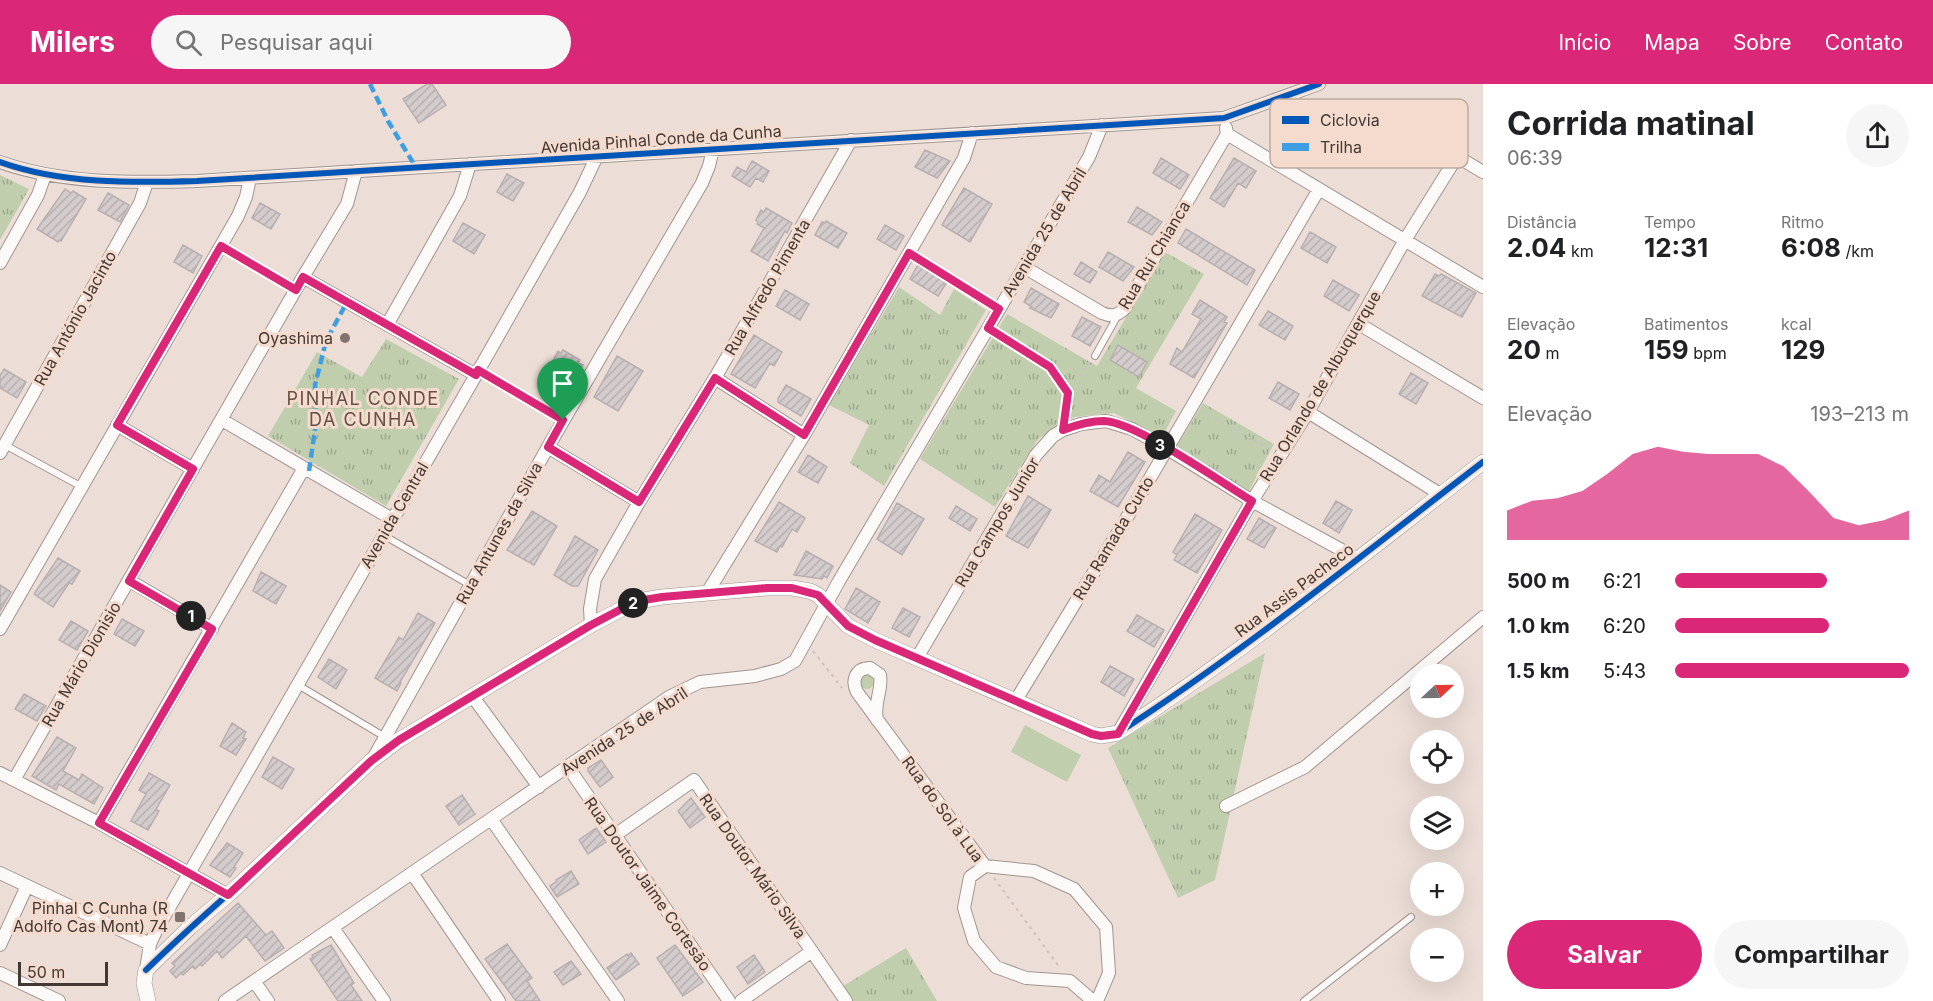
<!DOCTYPE html>
<html lang="pt">
<head>
<meta charset="utf-8">
<style>
	body { margin:0; font-family:Inter,sans-serif; background:#f6f6f6; color:#202124; height:100vh; display:flex; flex-direction:column; font-size:22px; white-space:nowrap }
	* { box-sizing:border-box; margin:0 }
	p { font-size:20px; color:#757577 }
	.icon { flex:none; width:33px; height:33px; fill:none; stroke:currentColor; stroke-width:2; stroke-linecap:round; stroke-linejoin:round }
	.map { position:relative; flex:1; overflow:hidden }
	.details { display:flex; flex-direction:column; background:#fff; width:450px }
	.details>* { flex:none }
	.needle { width:39px; rotate:68deg }
	.tools { position:absolute; left:1410px; top:580px; display:grid; gap:12px }
	.tools a { display:grid; place-items:center; width:54px; height:54px; border-radius:50%; background:#fff; box-shadow:0 6px 24px #0002; font-size:30px }
	.scale { position:absolute; left:18px; bottom:15px; width:90px; box-sizing:border-box; padding-left:6px; border:3px solid #433934; border-top:0; font-size:16px; line-height:21px; white-space:nowrap; color:#433934; -webkit-text-stroke:4px #f4dbce; paint-order:stroke }
	.pin { position:absolute; display:grid; place-items:center; width:51px; height:51px; color:#fff; margin:-62px -26px; border-radius:50% 50% 50% 0; rotate:-45deg; box-shadow:0 0 6px #0007 }
	.pin .icon { rotate:45deg }
	.km { position:absolute; width:30px; height:30px; margin:-15px; border-radius:50%; background:#222; color:#fff; font-size:16px; line-height:30px; text-align:center }
	.round { display:grid; place-items:center; flex:none; width:63px; height:63px; border-radius:32px; background:#f6f6f6 }
	.head { display:flex; align-items:center; justify-content:space-between; height:102px; padding:0 24px }
	h1 { font-size:33px; font-weight:700; line-height:45px }
	.metrics { display:grid; grid-template-columns:repeat(3,1fr); gap:9px; height:102px; padding:6px 24px }
	.metrics div { display:grid; align-content:center }
	.metrics b { font-size:26px; font-weight:700 }
	.metrics small { font-size:16px; font-weight:400 }
	.metrics p { font-size:16px }
	.chart { height:168px; padding:12px 24px }
	.chart p { display:flex; justify-content:space-between }
	.chart svg { width:100%; height:108px; margin-top:6px; fill:#db2777; opacity:.7 }
	.cta { display:flex; gap:12px; margin-top:auto; padding:12px 24px }
	.cta a { flex:1; height:69px; border-radius:36px; background:#db2777; color:#fff; font-size:24px; font-weight:700; line-height:69px; text-align:center }
	.cta a+a { background:#f6f6f6; color:#202124 }
	ul { padding:0 24px; list-style:none; font-size:20px }
	li { display:grid; grid-template-columns:96px 72px 1fr; align-items:center; height:45px }
	li i { height:15px; border-radius:8px; background:#db2777 }
	header { display:flex; align-items:center; gap:36px; box-sizing:border-box; height:84px; padding:0 30px; background:#db2777; color:#fff }
	header strong { font-size:28px }
	nav { display:flex; gap:33px; margin-inline-start:auto; font-size:21px }
	.search { width:420px; height:54px; background:#f6f6f6; display:flex; align-items:center; gap:15px; box-sizing:border-box; padding:0 21px; border-radius:33px; color:#757577; font-size:22px }
	main { display:flex; flex:1; min-height:0 }
	.map>svg:first-child { display:block }
</style>
</head>
<body>
<header>
<strong>Milers</strong>
<div class="search"><svg class="icon" aria-label="search" viewBox="0 0 24 24"><circle cx="10" cy="10" r="6"/><path d="M15 15l6 6"/></svg>Pesquisar aqui</div>
<nav><a>Início</a><a>Mapa</a><a>Sobre</a><a>Contato</a></nav>
</header>
<main>
<div class="map">
<svg width="1483" height="917" viewBox="0 0 1483 917">
	<defs>
		<pattern id="grass-tufts" width="24" height="20" patternUnits="userSpaceOnUse" patternTransform="scale(1.5)"><rect width="24" height="20" fill="#c1ceae"/><path d="M3 7l-1-3M5 7V3M7 7l1-3M15 17l-1-3M17 17v-4M19 17l1-3" fill="none" stroke="#9ea88e"/></pattern>
		<pattern id="building-hatch" width="6" height="6" patternUnits="userSpaceOnUse" patternTransform="scale(1.5)"><rect width="6" height="6" fill="#d4cccc"/><path d="M-1 1l2-2M0 6l6-6M5 7l2-2" fill="none" stroke="#b7b0b0"/></pattern>
	</defs>
	<rect width="100%" height="100%" fill="#ecded6"/>
	<path fill="url(#grass-tufts)" d="M0,91L29,105L0,156Z
		M1165,168L1204,190L1136,304L1176,327L1162,353L1114,329L1074,333L1038,355L995,423L920,375L1007,230L1097,282Z
		M899,203L940,231L954,205L986,226L884,402L850,379L869,341L829,321Z
		M386,255L459,295L386,422L268,352L317,268L362,293Z
		M1203,319L1274,360L1249,407L1176,364Z
		M1265,569L1215,796L1178,814L1108,664Z
		M860 598a7 7 0 1 1 14 0a7 7 0 1 1-14 0Z
		M906,864L937,917H846L838,905Z"/>
	<path fill="#c1ceae" d="M1025,641L1081,671L1067,698L1011,668Z"/>
	<path fill="url(#building-hatch)" stroke="#b7afb0" stroke-width="1.5" d="M427,0H432L446,21L419,39L403,15Z
		M925,66L950,77L937,94L915,83Z
		M1161,74L1189,91L1180,105L1153,89Z
		M1234,74L1256,87L1246,104L1238,99L1224,123L1210,114Z
		M752,77L769,87L763,98L756,94L750,103L732,92L737,83L746,88Z
		M507,90L524,99L513,117L497,108Z
		M964,104L992,120L970,158L942,141Z
		M65,105L71,109L73,107L86,115L61,157L59,156L58,158L37,145Z
		M108,109L129,121L120,138L98,126Z
		M260,119L280,130L271,145L252,134Z
		M1137,123L1162,138L1152,151L1128,138Z
		M766,124L792,139L787,149L785,147L768,177L751,167L764,144L757,140L758,138L756,136L761,126L764,128Z
		M826,137L847,149L838,164L815,151L822,138L825,139Z
		M463,139L485,151L474,170L453,157Z
		M885,141L904,152L896,166L877,155Z
		M1186,145L1255,186L1247,201L1178,159Z
		M1310,148L1336,163L1327,179L1301,164Z
		M183,161L202,172L193,189L174,178Z
		M1108,168L1134,183L1123,197L1099,183Z
		M1081,178L1097,188L1090,199L1074,190Z
		M918,181L947,198L938,212L910,195Z
		M1435,190L1439,192L1441,190L1476,209L1462,233L1422,212Z
		M1333,196L1359,211L1349,227L1324,212Z
		M1031,204L1059,220L1051,234L1030,224L1032,223L1024,218Z
		M785,206L809,220L800,236L776,222Z
		M1200,216L1227,233L1224,238L1227,239L1194,294L1170,280L1177,264L1182,268L1201,235L1192,230Z
		M1268,227L1293,242L1285,256L1259,241Z
		M1082,233L1101,243L1090,262L1072,252Z
		M754,251L782,268L774,282L770,279L755,304L731,290Z
		M1118,261L1147,278L1139,293L1110,276Z
		M563,266L580,276L578,279L583,281L575,295L551,281L558,267L561,269Z
		M617,272L643,287L618,327L594,313Z
		M4,285L26,298L17,314L0,304V292Z
		M1411,289L1428,299L1416,320L1399,310Z
		M1278,298L1299,310L1290,326L1269,314Z
		M786,301L811,315L801,332L778,318V315Z
		M1128,368L1145,378L1118,423L1090,407L1099,391L1110,398Z
		M808,371L827,383L818,399L798,388Z
		M1028,412L1051,426L1028,464L1006,452Z
		M1336,417L1352,426L1339,449L1323,439Z
		M779,418L805,434L797,448L792,445L782,463L780,462L777,468L755,457Z
		M897,419L924,435L902,471L877,455Z
		M956,422L977,435L970,447L949,434Z
		M532,427L557,442L534,481L507,466Z
		M1195,430L1222,446L1197,489L1174,476L1177,471L1173,468Z
		M1259,434L1276,444L1264,464L1247,455Z
		M575,452L598,466L578,502H572L554,491Z
		M806,467L833,482L827,494L824,492L822,495L794,491Z
		M58,474L80,487L72,500L69,499L53,523L34,510Z
		M261,488L286,502L276,520L253,507Z
		M0,501L11,508L0,527Z
		M856,504L880,518L868,539L845,525Z
		M903,524L920,533L909,553L892,544Z
		M418,529L435,539L400,598L401,599L397,607L375,594L399,553L403,556Z
		M1137,531L1164,546L1154,563L1127,547Z
		M122,535L144,547L135,562L114,550Z
		M71,537L88,547L77,566L59,556Z
		M329,575L347,586L336,605L318,593Z
		M1110,582L1134,595L1124,612L1101,598Z
		M24,610L46,622L37,637L15,625Z
		M232,639L246,648L243,654L246,655L236,671L220,662Z
		M57,653L76,664L63,687L79,696L82,690L103,704L94,720L59,700L56,706L32,692Z
		M273,673L294,685L282,705L262,693Z
		M601,676L613,693L600,703L588,687V684Z
		M149,689L170,701L156,725L159,727L148,746L131,737L146,710L139,706Z
		M462,711L475,730L459,741L446,722Z
		M691,714L705,733L690,744L678,727Z
		M596,744L606,758L588,770L579,756Z
		M227,759L243,769L234,783L236,784L230,793L210,781Z
		M571,787L579,800L557,813L550,802L557,797L556,796Z
		M238,819L266,851L272,847L284,864L265,877L246,852L222,874L217,867L202,882L200,880L195,885L193,882L183,891L181,889L176,894L170,887L175,882L172,879Z
		M507,860L532,894L527,897L540,917H516L485,875Z
		M331,861L354,899L351,901L362,917H338L310,875L313,873L312,871Z
		M675,861L703,898L683,912L657,874Z
		M631,869L639,880L616,896L607,884L627,870L628,872Z
		M754,871L765,888L748,900L737,883Z
		M571,877L581,890L563,901L554,888Z"/>
	<g fill="none" stroke-linecap="round" stroke-linejoin="round">
		<defs>
			<path id="service" d="M221,162L295,206
				M1095,272L1118,231
				M479,287L563,336
				M5,361L82,403
				M383,451L470,501
				M298,601L385,653
				M1304,917L1411,833"/>
			<path id="minor" d="M1226,44L1227,50L1483,203
				M0,78C62,100 131,99 197,97L1224,34L1319,0
				M0,179L38,111L45,91
				M1024,183L1102,229C1112,233 1117,232 1124,225L1227,50
				M303,193L476,291
				M1359,240L1483,314
				M387,241L460,112L470,80
				M715,294L804,351
				M1308,328L1440,410
				M222,336L392,435
				M117,341L193,385
				M548,363L639,418
				M0,369L140,119L147,98
				M130,497L212,545
				M707,509L804,351L909,169L964,74L972,49
				M591,541L590,525L595,495L639,418L715,294L851,56
				M0,545L238,132L246,113L250,94
				M917,574L1036,371L1053,352L1063,346L1081,340L1106,337L1132,345L1166,364L1252,417L1358,475
				M473,613L539,703
				M1016,616L1122,442L1319,105
				M877,636C873,618 883,607 880,591L870,584C856,584 851,596 857,608L985,782L1034,787L1074,805L1106,843L1109,889L1097,917
				M1118,649L1252,417L1308,328L1405,156L1453,79L1463,76L1483,88
				M374,673L548,363L702,99L709,82L713,65
				M568,683L729,917
				M0,689L99,739L228,811
				M14,696L303,193L347,120L356,87
				M1226,722L1305,683L1483,533
				M491,735L618,917
				M99,739L304,384
				M615,751L694,696L846,917
				M985,782L970,793L964,824L974,857L996,883L1026,894L1070,897L1093,917
				M0,789L150,860
				M412,789L499,917
				M333,844L384,917
				M0,861L27,802
				M146,886L150,860L157,845L476,291L580,108L597,72
				M0,889L59,917
				M254,897L268,917
				M225,917L669,613L700,598L755,592L781,585L795,577L839,497L1089,73L1102,41
				M741,917L812,867"/>
			<path id="tertiary" d="M148,917L144,899L146,886L190,843L228,811L371,677L399,656L591,541L631,520L644,516L662,513L767,504H792L810,507L818,511L848,542L875,556L1092,650L1101,652L1118,649C1245,567 1363,470 1483,378"/>
		</defs>
		<use href="#service" stroke="#a09590" stroke-width="8"/>
		<use href="#minor" stroke="#a09590" stroke-width="14"/>
		<use href="#tertiary" stroke="#a09590" stroke-width="16"/>
		<path stroke="#c8c2c0" stroke-width="2" stroke-dasharray="3 4.5" stroke-linecap="butt" d="M919,175L990,220
			M997,251L1050,283L1068,309
			M1201,328L1270,365
			M1065,334L1068,309L1089,278
			M813,567L842,604
			M994,794L1060,884"/>
		<use href="#service" stroke="#fcfaf9" stroke-width="6"/>
		<use href="#minor" stroke="#fcfaf9" stroke-width="12"/>
		<use href="#tertiary" stroke="#fcfaf9" stroke-width="15"/>
		<path stroke="#3f9ee2" stroke-width="4.5" stroke-dasharray="9 4.5" stroke-linecap="butt" d="M370,0L388,37L415,82
			M309,387L315,346V301L326,257L347,218"/>
		<defs>
			<path id="cycleway" d="M0,78C62,100 131,99 197,97L1224,34L1319,0
				M146,886C182,850 221,817 258,783C304,739 349,695 399,656L591,541L631,520L644,516L662,513L767,504H792L810,507L818,511L848,542L875,556L1092,650L1101,652L1118,649C1245,567 1363,470 1483,378"/>
		</defs>
		<use href="#cycleway" stroke="#f4dbce" stroke-width="10"/>
		<use href="#cycleway" stroke="#0057b8" stroke-width="6"/>
	</g>
	<g fill="none" stroke-linecap="round" stroke-linejoin="round">
		<defs>
			<path id="route" d="M221,162L296,206L303,193L476,291L478,286L563,336L548,363L639,418L715,294L804,351L909,169L999,225L988,244L1050,283L1068,309L1063,346C1076,341 1090,337 1104,337C1136,338 1221,398 1252,417L1118,650L1101,652L1092,650L875,556L848,542L818,511L792,504H767L662,513L644,516L631,520L591,541L399,656L371,677L228,811L99,739L212,545L129,497L193,385L117,341Z"/>
		</defs>
		<use href="#route" stroke="#fff" stroke-width="12"/>
		<use href="#route" stroke="#db2777" stroke-width="8"/>
	</g>
	<g fill="#7e736d" stroke="#f4dbce" stroke-width="2">
		<circle cx="345" cy="254" r="6"/>
		<rect x="174" y="827" width="12" height="12" rx="3"/>
	</g>
	<g text-anchor="middle" dominant-baseline="central" stroke-width="6" stroke-linejoin="round" paint-order="stroke">
		<g font-size="16" fill="#433934" stroke="#f4dbce">
			<text transform="translate(661 55) rotate(-4)">Avenida Pinhal Conde da Cunha</text>
			<text transform="translate(1044 148) rotate(-59)">Avenida 25 de Abril</text>
			<text transform="translate(1154 171) rotate(-59)">Rua Rui Chianca</text>
			<text transform="translate(767 203) rotate(-60)">Rua Alfredo Pimenta</text>
			<text transform="translate(75 234) rotate(-61)">Rua António Jacinto</text>
			<text transform="translate(1320 302) rotate(-59)">Rua Orlando de Albuquerque</text>
			<text transform="translate(394 431) rotate(-60)">Avenida Central</text>
			<text transform="translate(997 438) rotate(-59)">Rua Campos Junior</text>
			<text transform="translate(499 449) rotate(-61)">Rua Antunes da Silva</text>
			<text transform="translate(1113 454) rotate(-59)">Rua Ramada Curto</text>
			<text transform="translate(1294 506) rotate(-37)">Rua Assis Pacheco</text>
			<text transform="translate(81 580) rotate(-60)">Rua Mário Dionisio</text>
			<text transform="translate(624 647) rotate(-33)">Avenida 25 de Abril</text>
			<text transform="translate(943 725) rotate(54)">Rua do Sol à Lua</text>
			<text transform="translate(753 782) rotate(55)">Rua Doutor Mário Silva</text>
			<text transform="translate(648 800) rotate(55)">Rua Doutor Jaime Cortesão</text>
		</g>
		<g font-size="16" fill="#433934" stroke="#f4dbce" text-anchor="end">
			<text x="333" y="254">Oyashima</text>
			<text x="168" y="824">Pinhal C Cunha (R<tspan x="168" dy="18">Adolfo Cas Mont) 74</tspan></text>
		</g>
		<g font-size="18" letter-spacing="1.5" fill="#655045" stroke="#f4dbce">
			<text x="363" y="314">PINHAL CONDE<tspan x="363" dy="21">DA CUNHA</tspan></text>
		</g>
	</g>
	<rect x="1270" y="15" width="198" height="69" rx="9" fill="#f4dbce" stroke="#bfaaa0" stroke-width="1.5"/>
	<rect x="1282" y="32" width="27" height="8" fill="#0057b8"/>
	<rect x="1282" y="59" width="27" height="8" fill="#3f9ee2"/>
	<g font-size="16" fill="#433934">
		<text x="1320" y="42">Ciclovia</text>
		<text x="1320" y="69">Trilha</text>
	</g>
</svg>
<div class="tools">
<a><svg class="needle" viewBox="-14 -14 28 28"><path d="M0-13l5 13h-10z" fill="#e53935"/><path d="M0 13l5-13h-10z" fill="#757577"/></svg></a>
<a><svg class="icon" aria-label="locate" viewBox="0 0 24 24"><circle cx="12" cy="12" r="6"/><path d="M12 2v4M12 18v4M2 12h4M18 12h4"/></svg></a>
<a><svg class="icon" aria-label="layers" viewBox="0 0 24 24"><path d="M12 4l9 5-9 5-9-5zM3 14l9 5 9-5"/></svg></a>
<a>+</a>
<a>−</a>
</div>
<div class="scale">50 m</div>
<div class="pin" style="left:563px;top:336px;background:#1e9e55"><svg class="icon" aria-label="arrive" viewBox="0 0 24 24"><path d="M6 21V4h12l-3 4 3 4H6"/></svg></div>
<b class="km" style="left:191px;top:532px">1</b>
<b class="km" style="left:633px;top:519px">2</b>
<b class="km" style="left:1160px;top:361px">3</b>
</div>
<section class="details">
<div class="head"><div><h1>Corrida matinal</h1><p>06:39</p></div><a class="round"><svg class="icon" aria-label="share" viewBox="0 0 24 24"><path d="M12 15V3M7 8l5-5 5 5M5 13v7h14v-7"/></svg></a></div>
<div class="metrics">
<div><p>Distância</p><b>2.04<small> km</small></b></div>
<div><p>Tempo</p><b>12:31</b></div>
<div><p>Ritmo</p><b>6:08<small> /km</small></b></div>
</div>
<div class="metrics">
<div><p>Elevação</p><b>20<small> m</small></b></div>
<div><p>Batimentos</p><b>159<small> bpm</small></b></div>
<div><p>kcal</p><b>129</b></div>
</div>
<div class="chart"><p><span>Elevação</span>193–213 m</p>
<svg viewBox="0 0 160 44" preserveAspectRatio="none"><path d="M0 44V32L10 28L20 27L30 24L40 17L50 9L60 6L70 8L80 9L90 9L100 9L110 14L120 24L130 35L140 38L150 36L160 32V44z"/></svg>
</div>
<ul>
<li><b>500 m</b>6:21<i style="width:65%"></i></li>
<li><b>1.0 km</b>6:20<i style="width:66%"></i></li>
<li><b>1.5 km</b>5:43<i style="width:100%"></i></li>
</ul>
<div class="cta"><a>Salvar</a><a>Compartilhar</a></div>
</section>
</main>
</body>
</html>
